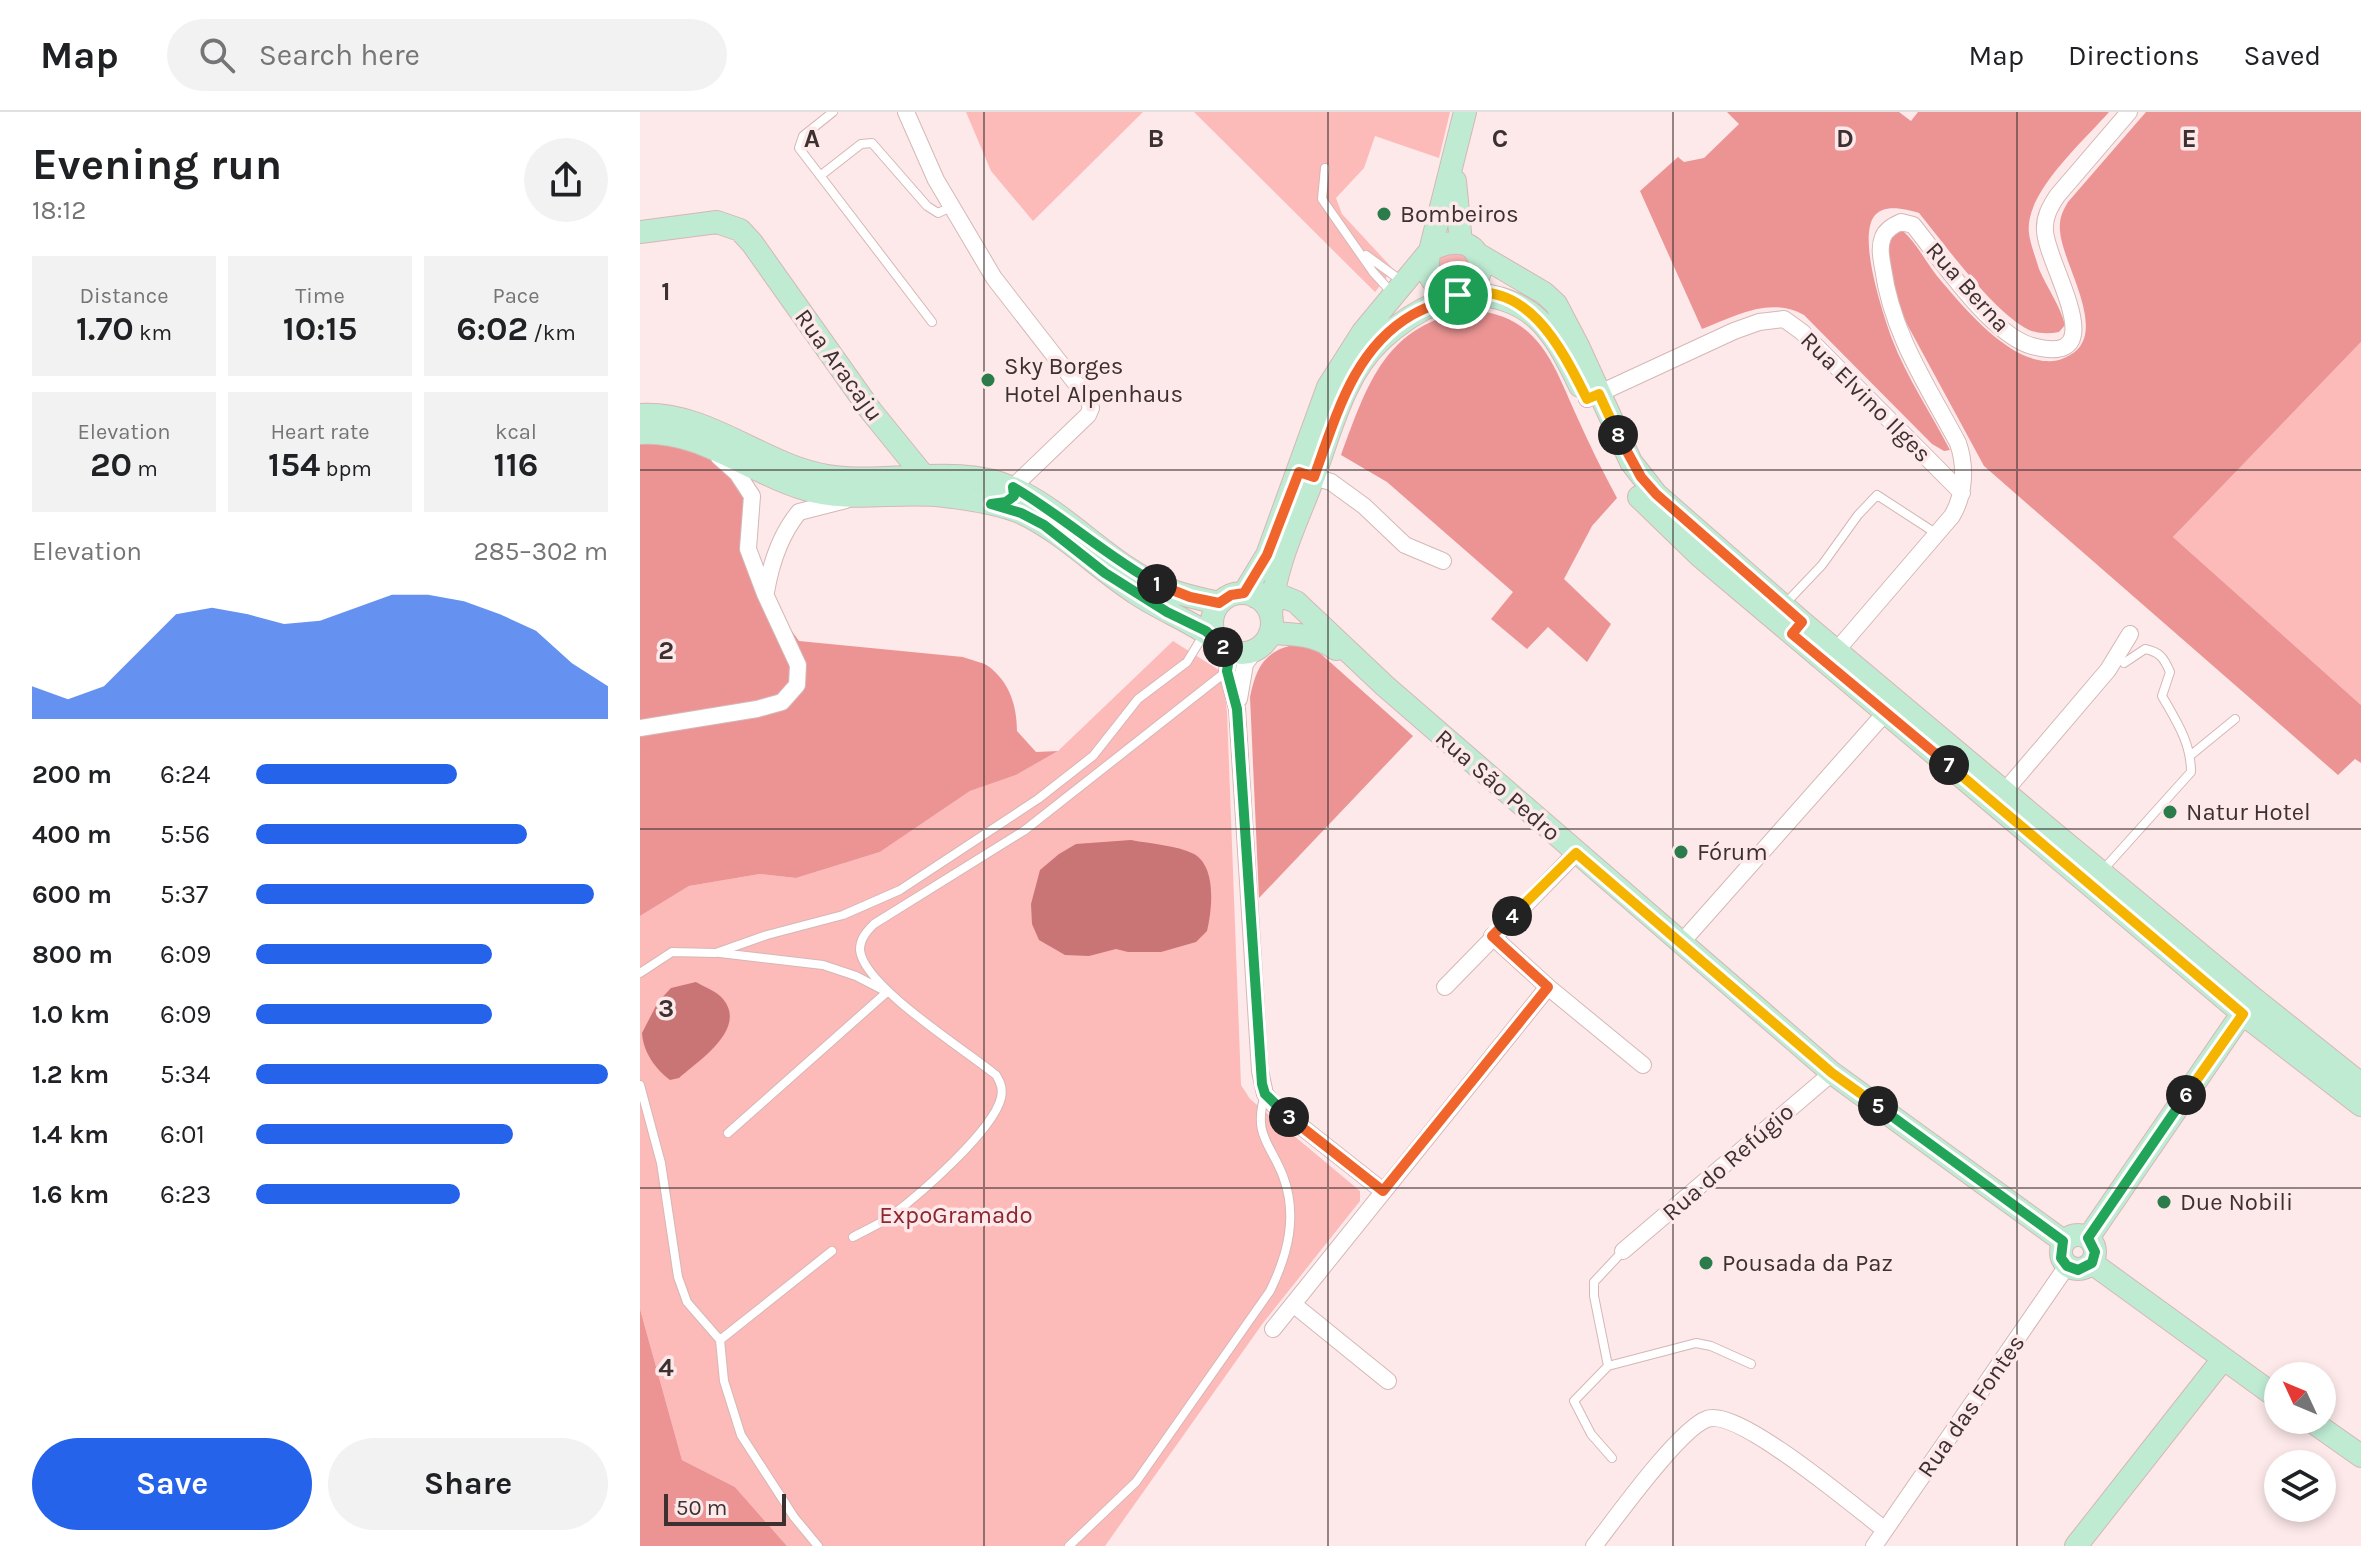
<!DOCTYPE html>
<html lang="en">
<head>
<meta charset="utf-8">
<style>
	body { margin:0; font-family:Karla,sans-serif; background:#f2f2f2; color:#202124; height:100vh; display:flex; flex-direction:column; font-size:30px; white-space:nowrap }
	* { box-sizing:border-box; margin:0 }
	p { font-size:26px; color:#757577 }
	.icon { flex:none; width:44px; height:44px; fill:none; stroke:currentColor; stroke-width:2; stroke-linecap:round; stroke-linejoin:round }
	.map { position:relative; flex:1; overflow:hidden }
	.sheet { display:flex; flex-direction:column; background:#fff; width:640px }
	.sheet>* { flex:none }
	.needle { width:52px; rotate:314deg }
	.controls { position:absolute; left:1624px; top:1250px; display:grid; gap:16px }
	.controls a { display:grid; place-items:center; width:72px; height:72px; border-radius:50%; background:#fff; box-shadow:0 4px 12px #0003; font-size:40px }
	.scale { position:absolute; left:24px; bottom:20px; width:122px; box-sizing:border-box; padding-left:8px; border:4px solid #3c3030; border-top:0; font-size:22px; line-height:28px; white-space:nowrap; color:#3c3030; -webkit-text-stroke:6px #fde9e9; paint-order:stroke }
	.pin { position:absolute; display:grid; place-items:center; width:68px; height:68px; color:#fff; margin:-34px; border:4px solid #fff; border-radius:50%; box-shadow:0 2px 8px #0007 }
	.km { position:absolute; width:40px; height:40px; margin:-20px; border-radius:50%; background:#222; color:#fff; font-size:22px; line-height:40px; text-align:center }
	.round { display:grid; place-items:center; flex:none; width:84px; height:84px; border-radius:42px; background:#f2f2f2 }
	.head { display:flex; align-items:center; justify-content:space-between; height:136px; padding:0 32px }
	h1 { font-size:44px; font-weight:700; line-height:60px }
	.metrics { display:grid; grid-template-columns:repeat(3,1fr); gap:12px; height:136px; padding:8px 32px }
	.metrics div { display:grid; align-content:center; border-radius:0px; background:#f2f2f2; text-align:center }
	.metrics b { font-size:34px; font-weight:700 }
	.metrics small { font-size:22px; font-weight:400 }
	.metrics p { font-size:22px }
	.chart { height:224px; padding:16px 32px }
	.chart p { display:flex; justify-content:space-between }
	.chart svg { width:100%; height:144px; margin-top:8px; fill:#2563eb; opacity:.7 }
	.action { display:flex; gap:16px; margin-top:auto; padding:16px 32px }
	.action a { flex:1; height:92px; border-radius:48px; background:#2563eb; color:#fff; font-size:32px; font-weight:700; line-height:92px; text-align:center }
	.action a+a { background:#f2f2f2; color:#202124 }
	ul { padding:0 32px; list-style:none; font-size:26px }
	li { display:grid; grid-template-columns:128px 96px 1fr; align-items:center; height:60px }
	li i { height:20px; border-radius:10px; background:#2563eb }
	header { display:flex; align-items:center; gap:48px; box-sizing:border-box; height:112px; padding:0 40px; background:#fff; border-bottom:2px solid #e0e0e0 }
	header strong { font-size:38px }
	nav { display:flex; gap:44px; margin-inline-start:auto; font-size:28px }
	.search { width:560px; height:72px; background:#f2f2f2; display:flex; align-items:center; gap:20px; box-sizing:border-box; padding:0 28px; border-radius:44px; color:#757577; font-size:30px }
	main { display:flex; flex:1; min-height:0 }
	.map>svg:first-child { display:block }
</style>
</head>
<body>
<header>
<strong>Map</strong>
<div class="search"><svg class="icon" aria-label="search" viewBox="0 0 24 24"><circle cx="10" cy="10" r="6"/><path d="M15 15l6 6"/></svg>Search here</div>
<nav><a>Map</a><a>Directions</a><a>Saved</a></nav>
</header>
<main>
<section class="sheet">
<div class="head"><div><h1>Evening run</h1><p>18:12</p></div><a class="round"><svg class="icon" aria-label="share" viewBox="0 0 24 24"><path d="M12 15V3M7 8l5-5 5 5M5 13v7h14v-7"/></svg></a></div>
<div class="metrics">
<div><p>Distance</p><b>1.70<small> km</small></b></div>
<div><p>Time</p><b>10:15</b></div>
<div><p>Pace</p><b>6:02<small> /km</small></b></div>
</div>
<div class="metrics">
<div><p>Elevation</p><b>20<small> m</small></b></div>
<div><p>Heart rate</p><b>154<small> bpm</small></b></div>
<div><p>kcal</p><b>116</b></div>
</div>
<div class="chart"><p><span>Elevation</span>285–302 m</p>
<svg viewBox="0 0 160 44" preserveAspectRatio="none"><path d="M0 44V34L10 38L20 34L30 23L40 12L50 10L60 12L70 15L80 14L90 10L100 6L110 6L120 8L130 12L140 17L150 27L160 34V44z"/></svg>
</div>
<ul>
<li><b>200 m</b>6:24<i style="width:57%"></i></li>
<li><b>400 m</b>5:56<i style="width:77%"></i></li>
<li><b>600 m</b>5:37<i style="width:96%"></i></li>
<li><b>800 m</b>6:09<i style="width:67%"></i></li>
<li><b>1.0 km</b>6:09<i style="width:67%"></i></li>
<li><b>1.2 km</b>5:34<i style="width:100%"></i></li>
<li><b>1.4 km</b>6:01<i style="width:73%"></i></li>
<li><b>1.6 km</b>6:23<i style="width:58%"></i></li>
</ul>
<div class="action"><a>Save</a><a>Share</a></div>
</section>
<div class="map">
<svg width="1721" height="1434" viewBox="0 0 1721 1434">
	<rect width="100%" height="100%" fill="#fde9e9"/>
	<path fill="#fcbab9" d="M326,0H503L393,109L351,59Z
		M554,0H810L799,46L735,24L724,56L696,86L702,102L753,157L735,180Z
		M814,137L829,146V164L820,172L803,170L795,150L798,145Z
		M1721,230V593L1533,425Z
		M533,529L582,560L587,600L601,973L610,987L720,1079V1089L623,1211L465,1434H147L95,1375L42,1348L0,1197V804L49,774L120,762L156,766L240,740L330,679L376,663L418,639Z"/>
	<path fill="#ec9494" d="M1087,0H1259L1271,9L1278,0H1469C1444,29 1384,81 1389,121C1390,132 1396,146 1399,157C1407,176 1420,193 1425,213L1419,220C1409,222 1399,222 1389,218C1353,200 1306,134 1279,101C1264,97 1243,91 1233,106C1219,130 1243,202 1252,227C1266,264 1292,303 1310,338L1304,339L1292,332L1164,203C1130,184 1095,204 1062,217L1000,79L1038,45L1044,50L1064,46L1099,12Z
		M1506,0H1721V230L1533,425L1721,593V651L1715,647L1698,663L1344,354L1268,214L1253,180L1247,136L1249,124L1261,117C1278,132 1287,153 1302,170C1326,198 1368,248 1407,249C1415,250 1423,247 1430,243C1470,221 1422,152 1420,119C1419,107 1422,100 1428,90Z
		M832,198C900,204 913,252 938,307C950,334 963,360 977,386L952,414L924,467L971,512L947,550L908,515L887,537L851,507L873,480L747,370L701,343C728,271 745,212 832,198Z
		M0,321L63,332L106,372L108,425L125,482L159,529L323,545C330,548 342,550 348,554C370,570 377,595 377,619L396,640L418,639L376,663L330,679L240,740L156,766L120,762L49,774L0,804Z
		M664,531L681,542L773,624L619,786L610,585C617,550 628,536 664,531Z
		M0,1197L42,1348L95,1375L147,1434H0Z"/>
	<path fill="#c97475" d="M491,728C511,732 536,733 554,742C577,755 572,798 567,819L556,830L521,840H488L476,837L449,844L425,843L399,828L392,812L391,792L400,758L419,742L436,732Z
		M56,870C64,875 77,879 83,887C108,917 58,949 39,966L30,968C15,957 3,939 2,921L18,890L31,876Z"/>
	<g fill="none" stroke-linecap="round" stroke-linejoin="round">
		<defs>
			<path id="lane" d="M193,0L163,24L159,36L292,210
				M685,56L682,87L733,160L753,182
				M180,64L221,32L232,31L287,94L298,101L311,95
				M726,143L763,170
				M1144,493L1182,453L1218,403L1237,383L1297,422
				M1551,643L1595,607
				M1462,759L1551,660C1551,630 1536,609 1522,584L1530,560C1524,546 1520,540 1505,537L1484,551
				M80,841L183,853L216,864L247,880L88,1021
				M0,861L32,840L76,841L127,823L203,803L260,778L398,687L453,644L498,587L547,550L564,522
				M0,973L21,1051L38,1165L47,1190L80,1228L84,1269L101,1323L154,1405L178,1434
				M213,1125C226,1118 240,1112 251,1104C279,1083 353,1019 361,986C363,977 361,971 356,963C327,939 223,874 220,838C220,827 226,820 234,812L385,718L587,559L600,541
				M80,1228L192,1139
				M968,1254L1056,1231L1071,1234L1111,1252
				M972,1346L951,1322L934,1289L968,1254L954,1184V1170L983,1139
				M429,1434L496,1370L630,1179C648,1142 658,1104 643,1064C629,1029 613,1023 625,982"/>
			<path id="street" d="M266,0L296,68L354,166L448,287L451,296L448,303L373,375
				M947,287L1094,219L1119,210L1144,207L1162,220L1322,381
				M664,362L691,370L724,394L765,433L803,449
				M126,480C131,451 140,423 159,400L206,388
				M580,531L589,546L587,559L597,597L620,959L625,982L634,993L743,1079
				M1197,538L1312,404C1325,382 1326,354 1318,331C1287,273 1252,222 1243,156C1241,145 1239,135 1243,125C1246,117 1254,113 1261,110L1273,113C1300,146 1351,223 1392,234C1477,257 1405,151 1405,118C1404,105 1410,95 1417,84L1489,0
				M599,587L605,552L616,537
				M0,616L117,597L142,590L157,573L158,553L125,482L108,437L112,384L97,361L79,345
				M1365,679L1468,558L1490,522
				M852,824L908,875L1003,953
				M1042,830L1253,592
				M805,875L936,741
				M983,1139L1192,961
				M653,1192L748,1269
				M633,1217L908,875
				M954,1434C975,1407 1039,1317 1067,1307C1098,1295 1216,1396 1245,1418
				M1234,1434L1427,1154"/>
			<path id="secondary" d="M815,69L821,131
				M0,120L77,110L100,118L112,131L231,299L287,368
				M836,141L904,181L916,192L938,234L991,350L1016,382L1162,510L1422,728L1613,886L1721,972
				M825,181C894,185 912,216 940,274
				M0,303C69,299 123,354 188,364C246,374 319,350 375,377C430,403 470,454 527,477C544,484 562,487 579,491
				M0,321C61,317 109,361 165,377C210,391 259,378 305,384C330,387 359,391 382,401C421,419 460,458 497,482C524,500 556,511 580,531
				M999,385L1060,444L1603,902L1721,993
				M604,481L627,443L688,275L723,220L790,139L825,0
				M572 511a30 30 0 1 1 60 0a30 30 0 1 1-60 0Z
				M616,485L632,480L656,490L745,574L1192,961L1423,1129
				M631,503C634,454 657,410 674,364C691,318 704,262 741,228C758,212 775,200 797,191C806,188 817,186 825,181C833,176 841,164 840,155C840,126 809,126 790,139C783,164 794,177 818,183
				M630,521C655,522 674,522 696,537
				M1421 1140a17 17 0 1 1 34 0a17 17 0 1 1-34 0Z
				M1448,1126L1610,890
				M1452,1151L1638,1286
				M1670,1308L1721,1344
				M1436,1434L1583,1247"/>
		</defs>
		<use href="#lane" stroke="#d5b7b6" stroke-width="10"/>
		<use href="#street" stroke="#d5b7b6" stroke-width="18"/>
		<use href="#secondary" stroke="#d5b7b6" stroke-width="24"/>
		<use href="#lane" stroke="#fff" stroke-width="8"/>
		<use href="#street" stroke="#fff" stroke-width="16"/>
		<use href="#secondary" stroke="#bfebd3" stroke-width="22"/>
	</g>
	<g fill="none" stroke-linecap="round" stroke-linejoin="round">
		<defs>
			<path id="split-1" d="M517,472L550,485L579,491L591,483L604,481L627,443L659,360L674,365C696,305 713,237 772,203C786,195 802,189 818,183"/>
			<path id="split-2" d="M517,472C466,444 423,404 373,375L374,384L366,390L351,392L381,401L404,413L465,461L527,500L566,519L583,535"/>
			<path id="split-3" d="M583,535L589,546L587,559L597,597L622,972L625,982L649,1005"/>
			<path id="split-4" d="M649,1005L743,1079L908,875L852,824L872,804"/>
			<path id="split-5" d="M872,804L936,741L1192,961L1238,994"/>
			<path id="split-6" d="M1238,994L1423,1129L1421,1146L1427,1154L1438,1158L1452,1151L1455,1140L1448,1126L1546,983"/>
			<path id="split-7" d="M1309,653L1603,902L1546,983"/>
			<path id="split-8" d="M978,323L1001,365L1016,382L1162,510L1152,522L1309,653"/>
			<path id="split-9" d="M818,183C887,165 922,237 947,287L959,282L978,323"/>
		</defs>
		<use href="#split-1" stroke="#fff" stroke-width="16"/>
		<use href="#split-2" stroke="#fff" stroke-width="16"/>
		<use href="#split-3" stroke="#fff" stroke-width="16"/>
		<use href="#split-4" stroke="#fff" stroke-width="16"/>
		<use href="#split-5" stroke="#fff" stroke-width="16"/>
		<use href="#split-6" stroke="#fff" stroke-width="16"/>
		<use href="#split-7" stroke="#fff" stroke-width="16"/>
		<use href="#split-8" stroke="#fff" stroke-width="16"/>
		<use href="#split-9" stroke="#fff" stroke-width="16"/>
		<use href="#split-1" stroke="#f0652b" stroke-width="10"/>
		<use href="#split-2" stroke="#22a559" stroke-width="10"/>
		<use href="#split-3" stroke="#22a559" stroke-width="10"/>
		<use href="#split-4" stroke="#f0652b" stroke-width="10"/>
		<use href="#split-5" stroke="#f5b400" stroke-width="10"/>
		<use href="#split-6" stroke="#22a559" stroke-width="10"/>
		<use href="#split-7" stroke="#f5b400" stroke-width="10"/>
		<use href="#split-8" stroke="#f0652b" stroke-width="10"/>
		<use href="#split-9" stroke="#f5b400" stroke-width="10"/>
	</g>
	<path fill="none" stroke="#3c3030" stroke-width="2" stroke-opacity="0.55" d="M344,0V1434M688,0V1434M1033,0V1434M1377,0V1434M0,358H1721M0,717H1721M0,1076H1721"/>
	<g fill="#2b7b4b" stroke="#fde9e9" stroke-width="3">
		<circle cx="744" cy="102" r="8"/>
		<circle cx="348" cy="268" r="8"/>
		<circle cx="1530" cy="700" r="8"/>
		<circle cx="1041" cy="740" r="8"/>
		<circle cx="1524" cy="1090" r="8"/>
		<circle cx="1066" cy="1151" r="8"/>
	</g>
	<g text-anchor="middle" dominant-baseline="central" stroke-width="7" stroke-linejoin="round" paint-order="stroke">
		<g font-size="24" fill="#3c3030" stroke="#fde9e9" text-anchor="start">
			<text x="760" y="102">Bombeiros</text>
			<text x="364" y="254">Sky Borges<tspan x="364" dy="28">Hotel Alpenhaus</tspan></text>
			<text x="1546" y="700">Natur Hotel</text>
			<text x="1057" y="740">Fórum</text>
			<text x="1540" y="1090">Due Nobili</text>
			<text x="1082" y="1151">Pousada da Paz</text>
		</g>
		<g font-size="24" fill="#3c3030" stroke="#fde9e9">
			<text transform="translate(1328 175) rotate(48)">Rua Berna</text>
			<text transform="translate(199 253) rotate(54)">Rua Aracaju</text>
			<text transform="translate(1226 285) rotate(45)">Rua Elvino Ilges</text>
			<text transform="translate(858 673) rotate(41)">Rua São Pedro</text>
			<text transform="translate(1088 1050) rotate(-41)">Rua do Refúgio</text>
			<text transform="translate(1331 1294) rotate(-55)">Rua das Fontes</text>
		</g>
		<g font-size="24" fill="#8d2630" stroke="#fde9e9">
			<text x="316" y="1103">ExpoGramado</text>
		</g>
	</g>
	<g font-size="26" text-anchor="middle" font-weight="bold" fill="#3c3030" stroke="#fde9e9" stroke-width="7" stroke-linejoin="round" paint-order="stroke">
		<text x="172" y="35">A</text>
		<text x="516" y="35">B</text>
		<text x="860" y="35">C</text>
		<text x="1205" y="35">D</text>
		<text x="1549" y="35">E</text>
		<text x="26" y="188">1</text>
		<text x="26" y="547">2</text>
		<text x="26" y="905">3</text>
		<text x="26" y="1264">4</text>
	</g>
</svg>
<div class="controls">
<a><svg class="needle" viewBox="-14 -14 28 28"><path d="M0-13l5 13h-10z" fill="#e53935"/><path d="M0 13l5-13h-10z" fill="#757577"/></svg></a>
<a><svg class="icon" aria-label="layers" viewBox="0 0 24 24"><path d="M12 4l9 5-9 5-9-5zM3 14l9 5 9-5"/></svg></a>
</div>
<div class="scale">50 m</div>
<div class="pin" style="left:818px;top:183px;background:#1e9e55"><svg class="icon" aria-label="arrive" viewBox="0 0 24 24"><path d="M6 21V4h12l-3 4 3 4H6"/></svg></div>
<b class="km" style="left:517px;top:472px">1</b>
<b class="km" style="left:583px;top:535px">2</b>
<b class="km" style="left:649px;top:1005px">3</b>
<b class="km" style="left:872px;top:804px">4</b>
<b class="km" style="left:1238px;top:994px">5</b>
<b class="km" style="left:1546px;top:983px">6</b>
<b class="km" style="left:1309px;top:653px">7</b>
<b class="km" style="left:978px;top:323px">8</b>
</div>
</main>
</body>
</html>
